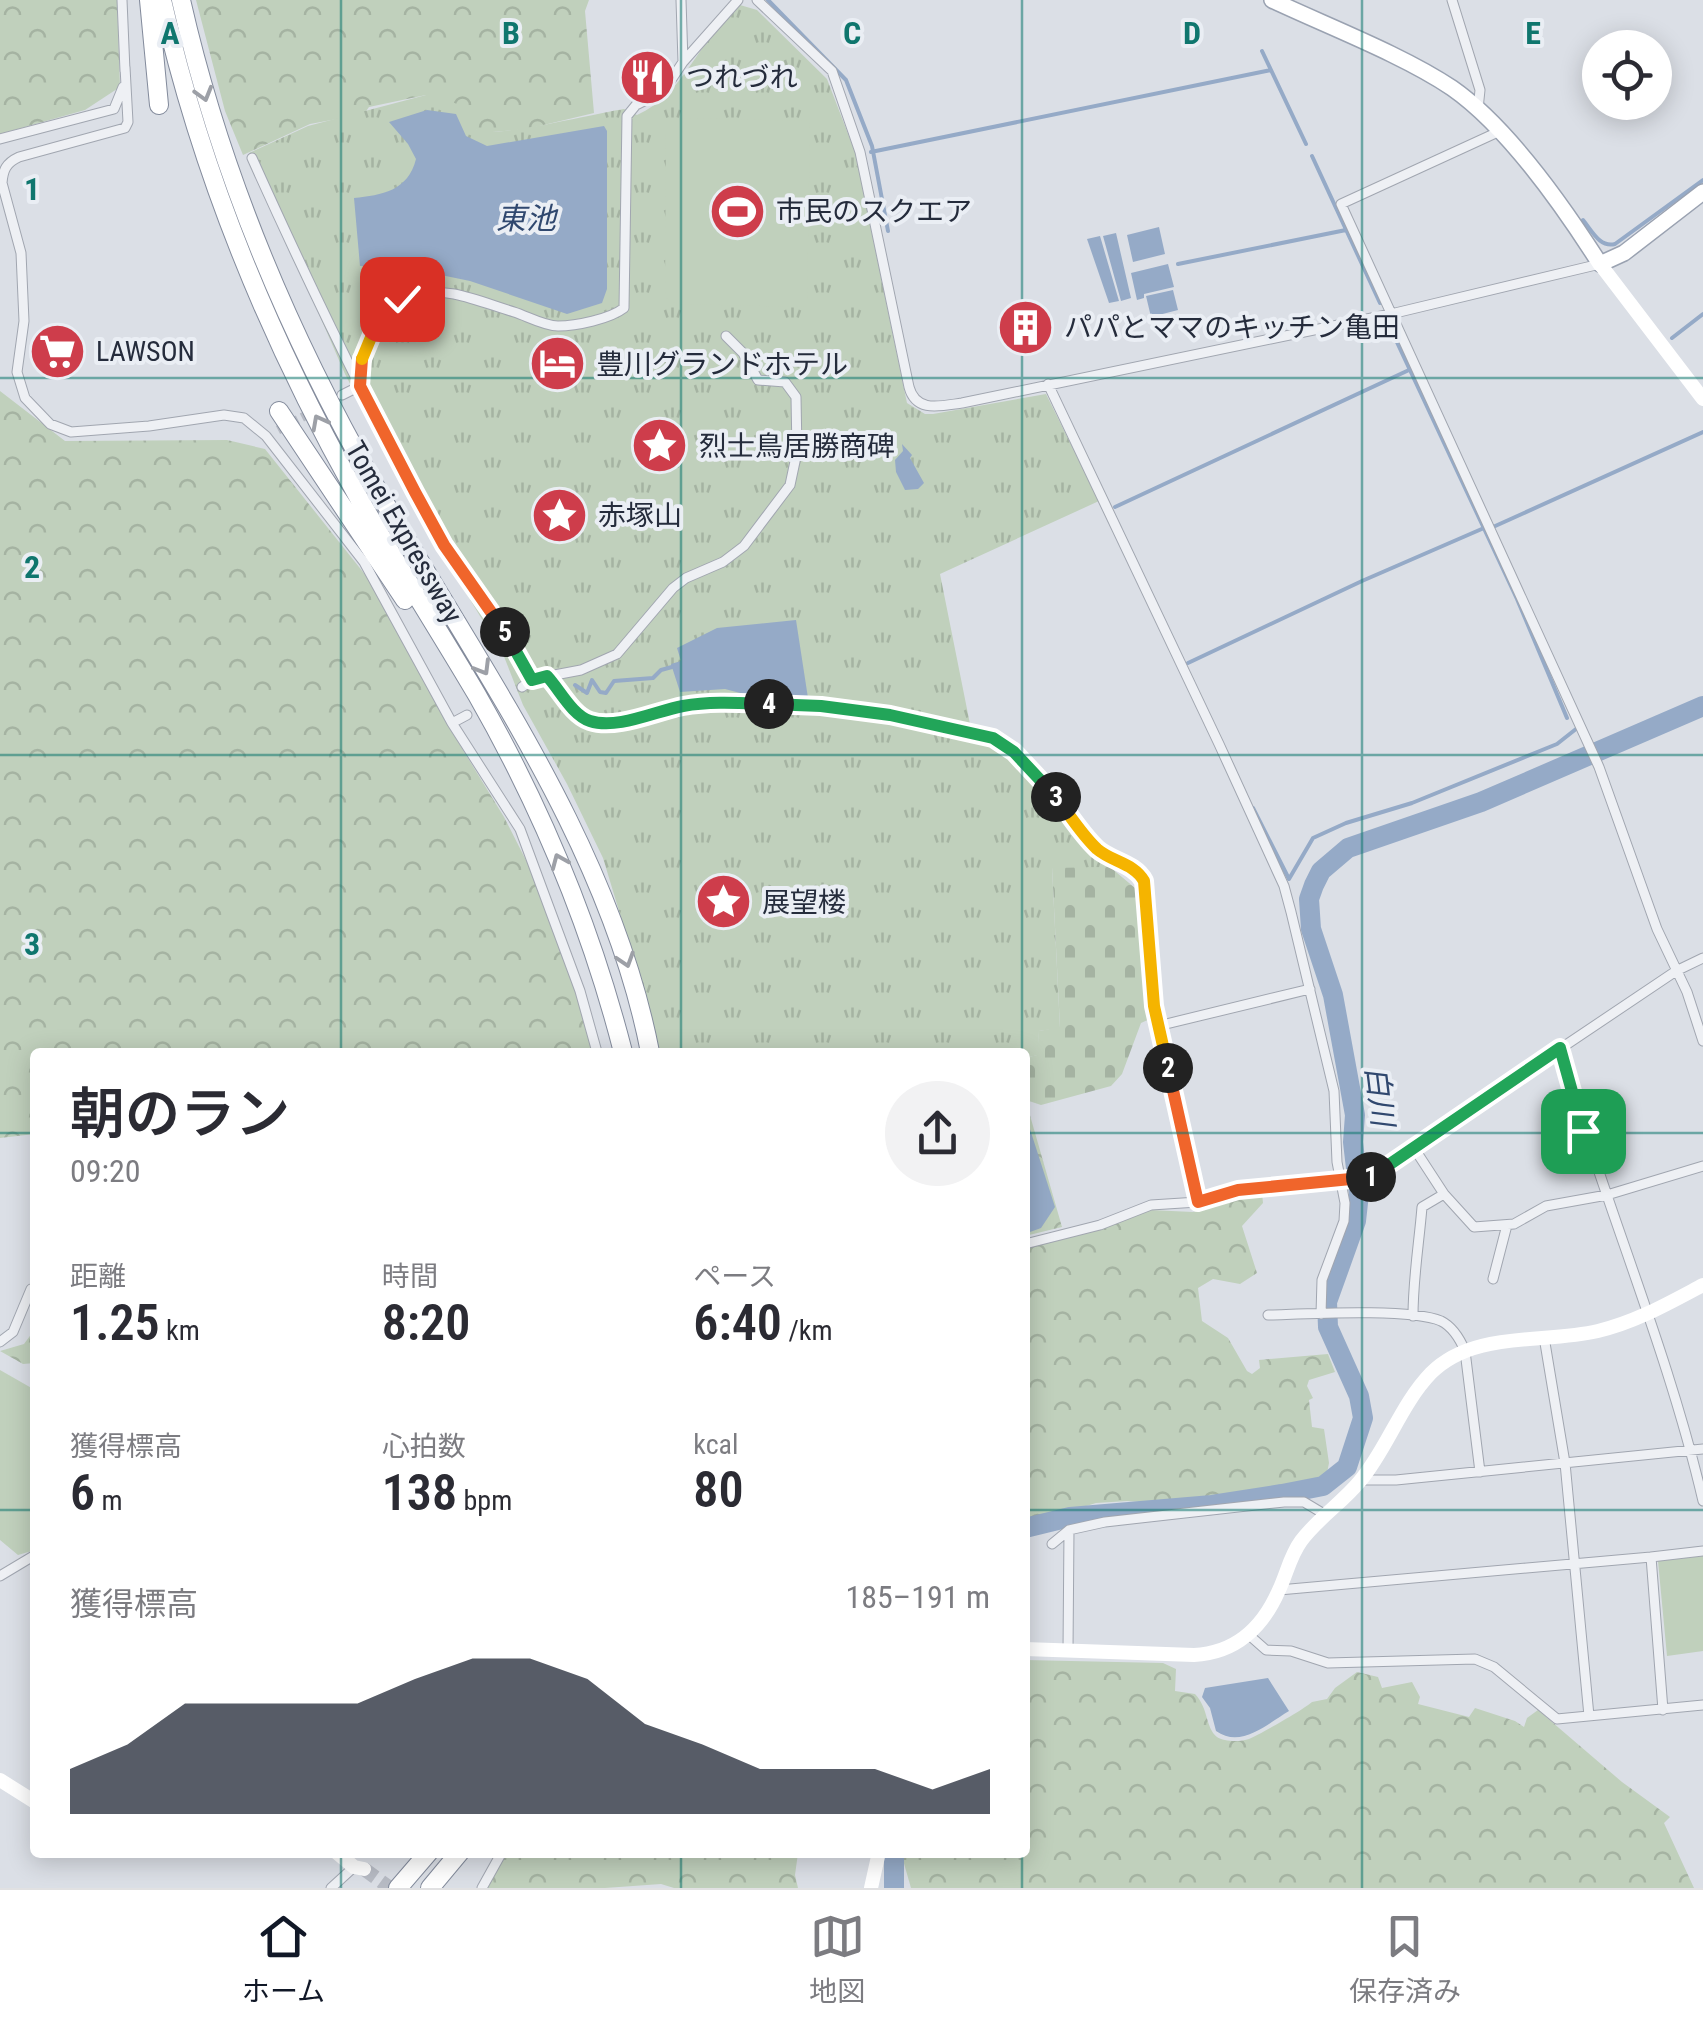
<!DOCTYPE html>
<html lang="ja">
<head>
<meta charset="utf-8">
<style>
	body { margin:0; font-family:"Roboto Condensed","Noto Sans JP",sans-serif; background:#f2f2f3; color:#2b2b33; height:100vh; display:flex; flex-direction:column; font-size:38px; white-space:nowrap }
	* { box-sizing:border-box; margin:0 }
	p { font-size:32px; color:#7c7c81 }
	.icon { flex:none; width:55px; height:55px; fill:none; stroke:currentColor; stroke-width:2; stroke-linecap:round; stroke-linejoin:round }
	.map { position:relative; flex:1; overflow:hidden }
	.details { position:absolute; left:30px; top:1048px; width:1000px; height:810px; display:flex; flex-direction:column; background:#fff; border-radius:10px; box-shadow:0 5px 25px #0003 }
	.details>* { flex:none }
	.tools { position:absolute; left:1582px; top:30px; display:grid; gap:20px }
	.tools a { display:grid; place-items:center; width:90px; height:90px; border-radius:50%; background:#fff; box-shadow:0 5px 25px #0003; font-size:50px }
	.pin { position:absolute; display:grid; place-items:center; width:85px; height:85px; color:#fff; margin:-42px; border-radius:20px; box-shadow:0 5px 15px #0006 }
	.km { position:absolute; width:50px; height:50px; margin:-25px; border-radius:50%; background:#222; color:#fff; font-size:28px; line-height:50px; text-align:center }
	.round { display:grid; place-items:center; flex:none; width:105px; height:105px; border-radius:52px; background:#f2f2f3 }
	.overview { display:flex; align-items:center; justify-content:space-between; height:170px; padding:0 40px }
	h1 { font-size:55px; font-weight:600; line-height:75px }
	.metrics { display:grid; grid-template-columns:repeat(3,1fr); gap:15px; height:170px; padding:10px 40px }
	.metrics div { display:grid; align-content:center }
	.metrics b { font-size:50px; font-weight:600 }
	.metrics small { font-size:28px; font-weight:400 }
	.metrics p { font-size:28px }
	.chart { height:280px; padding:20px 40px }
	.chart p { display:flex; justify-content:space-between }
	.chart svg { width:100%; height:180px; margin-top:10px; fill:#111827; opacity:.7 }
	.tab-bar { display:flex; justify-content:space-around; align-items:center; height:140px; border-top:2px solid #e1e1e2; background:#fff; font-size:28px; color:#7c7c81 }
	.tab-bar a { display:grid; justify-items:center; gap:5px }
	.tab-bar .current { color:#111827 }
	.map>svg:first-child { display:block }
</style>
</head>
<body>
<div class="map">
<svg width="1703" height="1888" viewBox="0 0 1703 1888">
	<defs>
		<pattern id="forest-crowns" width="20" height="18" patternUnits="userSpaceOnUse" patternTransform="scale(2.5)"><rect width="20" height="18" fill="#c0d0bc"/><path d="M2 6a3 3 0 1 1 6 0M12 15a3 3 0 1 1 6 0" fill="none" stroke="#a5b3a2"/></pattern>
		<pattern id="cemetery-stones" width="16" height="16" patternUnits="userSpaceOnUse" patternTransform="scale(2.5)"><rect width="16" height="16" fill="#c0d0bc"/><path d="M2 7V4a2 2 0 0 1 4 0v3zM10 15v-3a2 2 0 0 1 4 0v3z" fill="#a5b3a2"/></pattern>
		<pattern id="park-tufts" width="24" height="20" patternUnits="userSpaceOnUse" patternTransform="scale(2.5)"><rect width="24" height="20" fill="#c0d0bc"/><path d="M3 7l-1-3M5 7V3M7 7l1-3M15 17l-1-3M17 17v-4M19 17l1-3" fill="none" stroke="#a5b3a2"/></pattern>
	</defs>
	<rect width="100%" height="100%" fill="#dbdfe6"/>
	<path fill="url(#forest-crowns)" d="M0,0H117L120,87L85,110L0,134Z
		M196,0H589L585,11L594,113L527,129L481,133L426,95L369,107L364,114L310,124L243,155L225,111Z
		M0,391L65,441L227,440L265,449L367,577L447,724L504,817L534,876L576,993L593,1052H35V1134L0,1138Z
		M1025,1098L1062,1227L1025,1236Z
		M1262,1193L1263,1203L1242,1226L1257,1273L1240,1284L1213,1279L1198,1288L1202,1321L1228,1338L1247,1371L1252,1374L1260,1368L1259,1360L1328,1354L1335,1372L1309,1380L1307,1386L1313,1398L1309,1400L1312,1427L1324,1429L1329,1463L1327,1473L1314,1483L1184,1505L1127,1501L1096,1503L1025,1525V1247L1150,1210L1193,1212L1228,1202L1241,1195Z
		M35,1329V1363L23,1364L0,1351L24,1344Z
		M1025,1660L1163,1663L1176,1669L1175,1691L1195,1694C1209,1709 1205,1727 1217,1737C1224,1742 1241,1742 1249,1739C1259,1735 1306,1708 1312,1702L1327,1699L1335,1688L1357,1672L1378,1677L1382,1688L1412,1682L1420,1697L1418,1704L1469,1717L1475,1708L1515,1721L1524,1727L1527,1718L1538,1710L1622,1782L1670,1817L1664,1823L1694,1888H911L901,1853L1025,1852Z
		M506,1853H798L795,1875L798,1888H674L661,1884L605,1888H487Z"/>
	<path fill="url(#cemetery-stones)" d="M1052,867H1110L1141,893L1152,1018L1141,1023L1122,1074L1111,1086L1041,1105L1026,1100L1025,1058L1037,1055L1039,1031L1060,1027Z"/>
	<path fill="url(#park-tufts)" d="M740,5L757,10L827,79L855,152L907,403L925,414H933L1046,394L1099,501L940,574L972,734L1013,755L1056,799L1110,867L1052,868L1060,1028L1039,1031L1038,1055L1025,1058V1052H655L629,944L603,858L567,784L523,705L503,654L409,499L345,374L249,153L308,126L426,95L432,94L462,106C466,114 471,128 480,131C500,137 597,113 624,109L637,115C686,93 699,37 740,5Z"/>
	<path fill="#c0d0bc" d="M681,118L810,121L807,307L677,304L665,297L666,132L671,122Z
		M0,1370L35,1390V1550L18,1555L0,1540Z
		M1703,1556V1651L1667,1656L1658,1561Z"/>
	<path fill="#95aac7" d="M427,110L456,114L466,136L487,146L604,126L607,131V289L602,303L567,314L470,281L407,268L360,266L354,198C382,195 408,191 416,159L408,144L389,122Z
		M1159,227L1165,254L1133,262L1127,235Z
		M1116,233L1131,298L1121,301L1103,236Z
		M1100,236L1119,301L1109,303L1087,239Z
		M1168,264L1174,287L1144,294V298L1137,300L1131,273Z
		M1173,290L1178,310L1151,317L1146,296Z
		M902,444L912,455L910,458L924,483L918,489L905,490L896,472L895,460L903,451Z
		M796,620L808,698L763,699L725,689L680,692L671,664L681,661L677,648L717,628Z
		M1025,1123H1028L1055,1207L1041,1228L1030,1232L1025,1229Z
		M1268,1678L1289,1711C1267,1724 1241,1749 1216,1731L1210,1708L1202,1697L1205,1688Z"/>
	<g fill="none" stroke-linecap="round" stroke-linejoin="round">
		<path stroke="#95aac7" stroke-width="4" d="M768,0L846,80L872,146L888,231
			M1262,51L1306,144
			M871,152L1271,70
			M1312,156L1380,303
			M1583,220C1592,231 1600,248 1615,244L1703,180
			M1178,264L1346,230
			M1388,323L1517,599L1567,718
			M1672,338L1703,314
			M1115,507L1409,370
			M1493,527L1703,432
			M1188,663L1362,581L1484,528
			M575,685L587,693L592,680L600,692L606,693L614,681L653,678L661,670L672,667
			M1253,808L1289,879L1313,838L1346,823L1412,803L1557,744L1576,729"/>
		<path stroke="#95aac7" stroke-width="20" d="M1025,1528L1070,1517L1212,1505L1282,1494L1323,1486L1347,1467L1363,1418L1359,1396L1328,1327L1327,1302L1356,1221L1359,1194L1353,1142L1355,1115L1333,995L1311,929L1309,899L1314,885L1321,871L1348,848L1481,802L1703,706
			M894,1888V1852"/>
		<path stroke="#b7bbc4" stroke-width="9" stroke-dasharray="9 4.5" stroke-linecap="butt" d="M278,430L314,411"/>
		<path stroke="#b7bbc4" stroke-width="14" stroke-dasharray="14 7" stroke-linecap="butt" d="M364,1869L390,1888"/>
		<defs>
			<path id="street" d="M122,0L125,71
				M681,0L683,62
				M757,0L832,71L860,152L909,387C916,413 940,406 962,403L1391,314L1600,264
				M1452,0L1480,90L1478,109
				M125,67L128,122L125,128L19,157C6,163 3,170 2,183L21,253L24,321L17,372L25,398L50,424L71,432L149,426L224,415L244,418L266,436L364,562L452,723L520,829L580,991L597,1052
				M1498,132L1341,204L1599,767L1657,929L1687,992L1703,1041
				M0,139L114,109L123,87
				M252,158C310,287 371,415 441,539C456,565 475,591 492,615C506,636 524,655 532,680L522,687
				M1048,384L1219,744L1284,886L1291,912L1334,1091L1337,1162L1345,1203L1344,1221L1322,1280L1321,1314
				M342,395L360,386C360,329 393,284 454,294C474,298 494,306 514,312C527,316 544,326 558,326C576,326 610,319 624,308L627,116L636,105L656,95L669,83L683,62L738,0
				M544,677L581,670L617,654L673,588L686,578L723,562L744,546L790,485L797,452L796,397L785,382L758,380L743,353L726,336
				M547,677C560,689 571,713 588,720C611,730 659,710 685,706C766,694 860,709 941,725C959,729 982,731 999,741C1035,763 1060,804 1085,836C1103,858 1133,861 1144,881L1154,1006L1198,1202
				M452,723L467,715
				M1158,1026L1310,989
				M1560,1048C1603,1201 1667,1346 1703,1501
				M1414,1148L1444,1194L1474,1227L1514,1224L1546,1206L1607,1195L1703,1166
				M1025,1244L1100,1225L1151,1205L1198,1202L1238,1191L1368,1178L1676,971L1703,958
				M1493,1279L1507,1225
				M1268,1315C1305,1314 1410,1308 1441,1321C1453,1327 1460,1339 1465,1351L1480,1472
				M1413,1316C1413,1278 1419,1244 1422,1207L1444,1194
				M1544,1337L1565,1463L1589,1716
				M0,1342L13,1332L31,1289
				M1361,1480H1396L1703,1449
				M1052,1544L1069,1530L1105,1522L1284,1502H1304L1324,1514
				M0,1576L35,1555
				M1279,1590L1651,1557
				M1249,1635L1266,1650L1291,1651L1328,1663L1475,1659L1494,1667L1557,1719L1703,1705
				M1068,1650L1069,1530
				M1663,1710L1651,1557L1703,1551
				M331,1888L354,1867
				M482,1888L502,1852"/>
			<path id="primary" d="M1272,0C1327,26 1403,55 1452,88C1508,127 1563,206 1600,264L1624,253L1703,192"/>
			<path id="highway" d="M149,0L159,105
				M162,0C201,173 269,338 356,493C394,561 437,627 477,695C541,807 591,927 623,1052
				M181,0C219,168 288,333 374,484C478,666 609,842 650,1052
				M279,411L405,600
				M398,1888L429,1852
				M430,1888L460,1852"/>
		</defs>
		<use href="#street" stroke="#a1a6b0" stroke-width="11"/>
		<use href="#primary" stroke="#9aa2b1" stroke-width="18"/>
		<use href="#highway" stroke="#838b9c" stroke-width="20"/>
		<use href="#street" stroke="#eef0f4" stroke-width="9"/>
		<path stroke="#fff" stroke-width="14" d="M1600,264L1703,399
			M1025,1649L1194,1655C1236,1653 1263,1627 1279,1590C1287,1573 1290,1556 1301,1541C1318,1518 1342,1503 1360,1481C1387,1449 1401,1404 1431,1373C1474,1330 1544,1344 1598,1331C1636,1322 1669,1303 1703,1285
			M0,1780L35,1802
			M336,1852L354,1867L364,1869
			M871,1888L879,1852"/>
		<use href="#primary" stroke="#fff" stroke-width="15"/>
		<use href="#highway" stroke="#fff" stroke-width="18"/>
	</g>
	<defs><path id="oneway-chevron" d="M-2-3.5L2.5 0L-2 3.5" fill="none" stroke-width="1.6" stroke-linecap="round" stroke-linejoin="round" transform="scale(2.5)"/></defs>
	<g stroke="#9da0a7">
		<use href="#oneway-chevron" transform="translate(204 94) rotate(74)"/>
		<use href="#oneway-chevron" transform="translate(319 422) rotate(-118)"/>
		<use href="#oneway-chevron" transform="translate(483 668) rotate(59)"/>
		<use href="#oneway-chevron" transform="translate(559 861) rotate(-113)"/>
		<use href="#oneway-chevron" transform="translate(626 960) rotate(72)"/>
	</g>
	<g fill="none" stroke-linecap="round" stroke-linejoin="round">
		<defs>
			<path id="split-1" d="M1371,1177L1560,1048L1583,1131"/>
			<path id="split-2" d="M1168,1068L1198,1202L1238,1190L1371,1177"/>
			<path id="split-3" d="M1056,797C1069,814 1081,834 1097,849C1112,862 1134,863 1144,881L1154,1006L1168,1068"/>
			<path id="split-4" d="M769,704L821,706L890,715L993,738L1014,752L1056,797"/>
			<path id="split-5" d="M505,632L532,680L547,676C560,690 572,715 590,721C617,730 656,711 683,706C711,701 740,703 769,704"/>
			<path id="split-6" d="M362,359L360,386L415,492L444,545L505,632"/>
			<path id="split-7" d="M362,359L379,318L402,299"/>
		</defs>
		<use href="#split-1" stroke="#fff" stroke-width="20"/>
		<use href="#split-2" stroke="#fff" stroke-width="20"/>
		<use href="#split-3" stroke="#fff" stroke-width="20"/>
		<use href="#split-4" stroke="#fff" stroke-width="20"/>
		<use href="#split-5" stroke="#fff" stroke-width="20"/>
		<use href="#split-6" stroke="#fff" stroke-width="20"/>
		<use href="#split-7" stroke="#fff" stroke-width="20"/>
		<use href="#split-1" stroke="#22a559" stroke-width="12"/>
		<use href="#split-2" stroke="#f0652b" stroke-width="12"/>
		<use href="#split-3" stroke="#f5b400" stroke-width="12"/>
		<use href="#split-4" stroke="#22a559" stroke-width="12"/>
		<use href="#split-5" stroke="#22a559" stroke-width="12"/>
		<use href="#split-6" stroke="#f0652b" stroke-width="12"/>
		<use href="#split-7" stroke="#f5b400" stroke-width="12"/>
	</g>
	<path fill="none" stroke="#0f766e" stroke-width="2.5" stroke-opacity="0.55" d="M341,0V1052M681,0V1052M1022,0V1052M1362,0V1888M0,378H1703M0,755H1703M0,1133H35M1025,1133H1703M0,1510H35M1025,1510H1703M341,1852V1888M681,1852V1888M1022,1852V1888"/>
	<defs>
		<symbol id="restaurant-disc" viewBox="-11 -11 22 22"><circle r="9.5" fill="#ce3d4b" stroke="#eaeef4"/><path d="M-5-6h1v4h1v-4h1v4h1v-4h1v5L-1.5 .5V6h-2V.5L-5-1ZM5-6V6H3V1.5H1.5Q1.5-4 5-6Z" fill="#fff"/></symbol>
		<symbol id="stadium-disc" viewBox="-11 -11 22 22"><circle r="9.5" fill="#ce3d4b" stroke="#eaeef4"/><path d="M0-5a6.5 5 0 1 0 0 10a6.5 5 0 1 0 0-10ZM-3.5-1.8h7v3.6h-7Z" fill="#fff"/></symbol>
		<symbol id="building-disc" viewBox="-11 -11 22 22"><circle r="9.5" fill="#ce3d4b" stroke="#eaeef4"/><path d="M-4-6H4V6H1V3H-1V6H-4ZM-2.5-4.3h1.7v1.8h-1.7ZM.8-4.3h1.7v1.8H.8ZM-2.5-1h1.7V.8h-1.7ZM.8-1h1.7V.8H.8Z" fill="#fff"/></symbol>
		<symbol id="supermarket-disc" viewBox="-11 -11 22 22"><circle r="9.5" fill="#ce3d4b" stroke="#eaeef4"/><path d="M-6-5.5h2.5l.6 2H6L4.5 2H-2.5L-4.4-4H-6ZM-1.5 3.2a1.3 1.3 0 1 0 .1 0ZM3 3.2a1.3 1.3 0 1 0 .1 0Z" fill="#fff"/></symbol>
		<symbol id="hotel-disc" viewBox="-11 -11 22 22"><circle r="9.5" fill="#ce3d4b" stroke="#eaeef4"/><path d="M-6-4.5h1.5V1H6V5H4.5V3h-9V5H-6ZM-4 0a1.8 1.8 0 1 1 3.6 0ZM.5 0V-2.5h3Q6-2.5 6 0Z" fill="#fff"/></symbol>
		<symbol id="sight-disc" viewBox="-11 -11 22 22"><circle r="9.5" fill="#ce3d4b" stroke="#eaeef4"/><path d="M0-6L1.8-2.2L6-1.7L2.9 1.2L3.7 5.4L0 3.3L-3.7 5.4L-2.9 1.2L-6-1.7L-1.8-2.2Z" fill="#fff"/></symbol>
	</defs>
	<g fill-rule="evenodd">
		<use href="#restaurant-disc" x="616" y="46" width="63" height="63"/>
		<use href="#stadium-disc" x="706" y="180" width="63" height="63"/>
		<use href="#building-disc" x="994" y="296" width="63" height="63"/>
		<use href="#supermarket-disc" x="26" y="320" width="63" height="63"/>
		<use href="#hotel-disc" x="526" y="332" width="63" height="63"/>
		<use href="#sight-disc" x="628" y="414" width="63" height="63"/>
		<use href="#sight-disc" x="528" y="484" width="63" height="63"/>
		<use href="#sight-disc" x="692" y="870" width="63" height="63"/>
	</g>
	<g text-anchor="middle" dominant-baseline="central" stroke-width="8" stroke-linejoin="round" paint-order="stroke">
		<g font-size="28" fill="#252c3c" stroke="#eaeef4" text-anchor="start">
			<text x="686" y="77">つれづれ</text>
			<text x="776" y="211">市民のスクエア</text>
			<text x="1064" y="327">パパとママのキッチン亀田</text>
			<text x="96" y="351">LAWSON</text>
			<text x="596" y="364">豊川グランドホテル</text>
			<text x="699" y="446">烈士鳥居勝商碑</text>
			<text x="598" y="515">赤塚山</text>
			<text x="762" y="902">展望楼</text>
		</g>
		<g font-size="28" fill="#252c3c" stroke="#eaeef4">
			<text transform="translate(404 532) rotate(60)">Tomei Expressway</text>
		</g>
		<g font-size="30" font-style="italic" fill="#30486f" stroke="#eaeef4">
			<text x="526" y="218">東池</text>
			<text transform="translate(1380 1096) rotate(83)">白川</text>
		</g>
	</g>
	<g font-size="32" text-anchor="middle" font-weight="bold" fill="#0f766e" stroke="#eaeef4" stroke-width="8" stroke-linejoin="round" paint-order="stroke">
		<text x="170" y="44">A</text>
		<text x="511" y="44">B</text>
		<text x="852" y="44">C</text>
		<text x="1192" y="44">D</text>
		<text x="1533" y="44">E</text>
		<text x="32" y="200">1</text>
		<text x="32" y="578">2</text>
		<text x="32" y="955">3</text>
	</g>
</svg>
<div class="tools">
<a><svg class="icon" aria-label="locate" viewBox="0 0 24 24"><circle cx="12" cy="12" r="6"/><path d="M12 2v4M12 18v4M2 12h4M18 12h4"/></svg></a>
</div>
<div class="pin" style="left:1583px;top:1131px;background:#1e9e55"><svg class="icon" aria-label="arrive" viewBox="0 0 24 24"><path d="M6 21V4h12l-3 4 3 4H6"/></svg></div>
<div class="pin" style="left:402px;top:299px;background:#d93025"><svg class="icon" aria-label="check" viewBox="0 0 24 24"><path d="M5 12l5 5 9-10"/></svg></div>
<b class="km" style="left:1371px;top:1177px">1</b>
<b class="km" style="left:1168px;top:1068px">2</b>
<b class="km" style="left:1056px;top:797px">3</b>
<b class="km" style="left:769px;top:704px">4</b>
<b class="km" style="left:505px;top:632px">5</b>
<section class="details">
<div class="overview"><div><h1>朝のラン</h1><p>09:20</p></div><a class="round"><svg class="icon" aria-label="share" viewBox="0 0 24 24"><path d="M12 15V3M7 8l5-5 5 5M5 13v7h14v-7"/></svg></a></div>
<div class="metrics">
<div><p>距離</p><b>1.25<small> km</small></b></div>
<div><p>時間</p><b>8:20</b></div>
<div><p>ペース</p><b>6:40<small> /km</small></b></div>
</div>
<div class="metrics">
<div><p>獲得標高</p><b>6<small> m</small></b></div>
<div><p>心拍数</p><b>138<small> bpm</small></b></div>
<div><p>kcal</p><b>80</b></div>
</div>
<div class="chart"><p><span>獲得標高</span>185–191 m</p>
<svg viewBox="0 0 160 44" preserveAspectRatio="none"><path d="M0 44V33L10 27L20 17L30 17L40 17L50 17L60 11L70 6L80 6L90 11L100 22L110 27L120 33L130 33L140 33L150 38L160 33V44z"/></svg>
</div>
</section>
</div>
<nav class="tab-bar">
<a class="current"><svg class="icon" aria-label="home" viewBox="0 0 24 24"><path d="M3 11l9-7 9 7M6 9v11h12V9"/></svg>ホーム</a>
<a><svg class="icon" aria-label="map" viewBox="0 0 24 24"><path d="M3 6l6-2 6 2 6-2v14l-6 2-6-2-6 2zM9 4v14M15 6v14"/></svg>地図</a>
<a><svg class="icon" aria-label="saved" viewBox="0 0 24 24"><path d="M7 4h10v16l-5-4-5 4z"/></svg>保存済み</a>
</nav>
</body>
</html>
